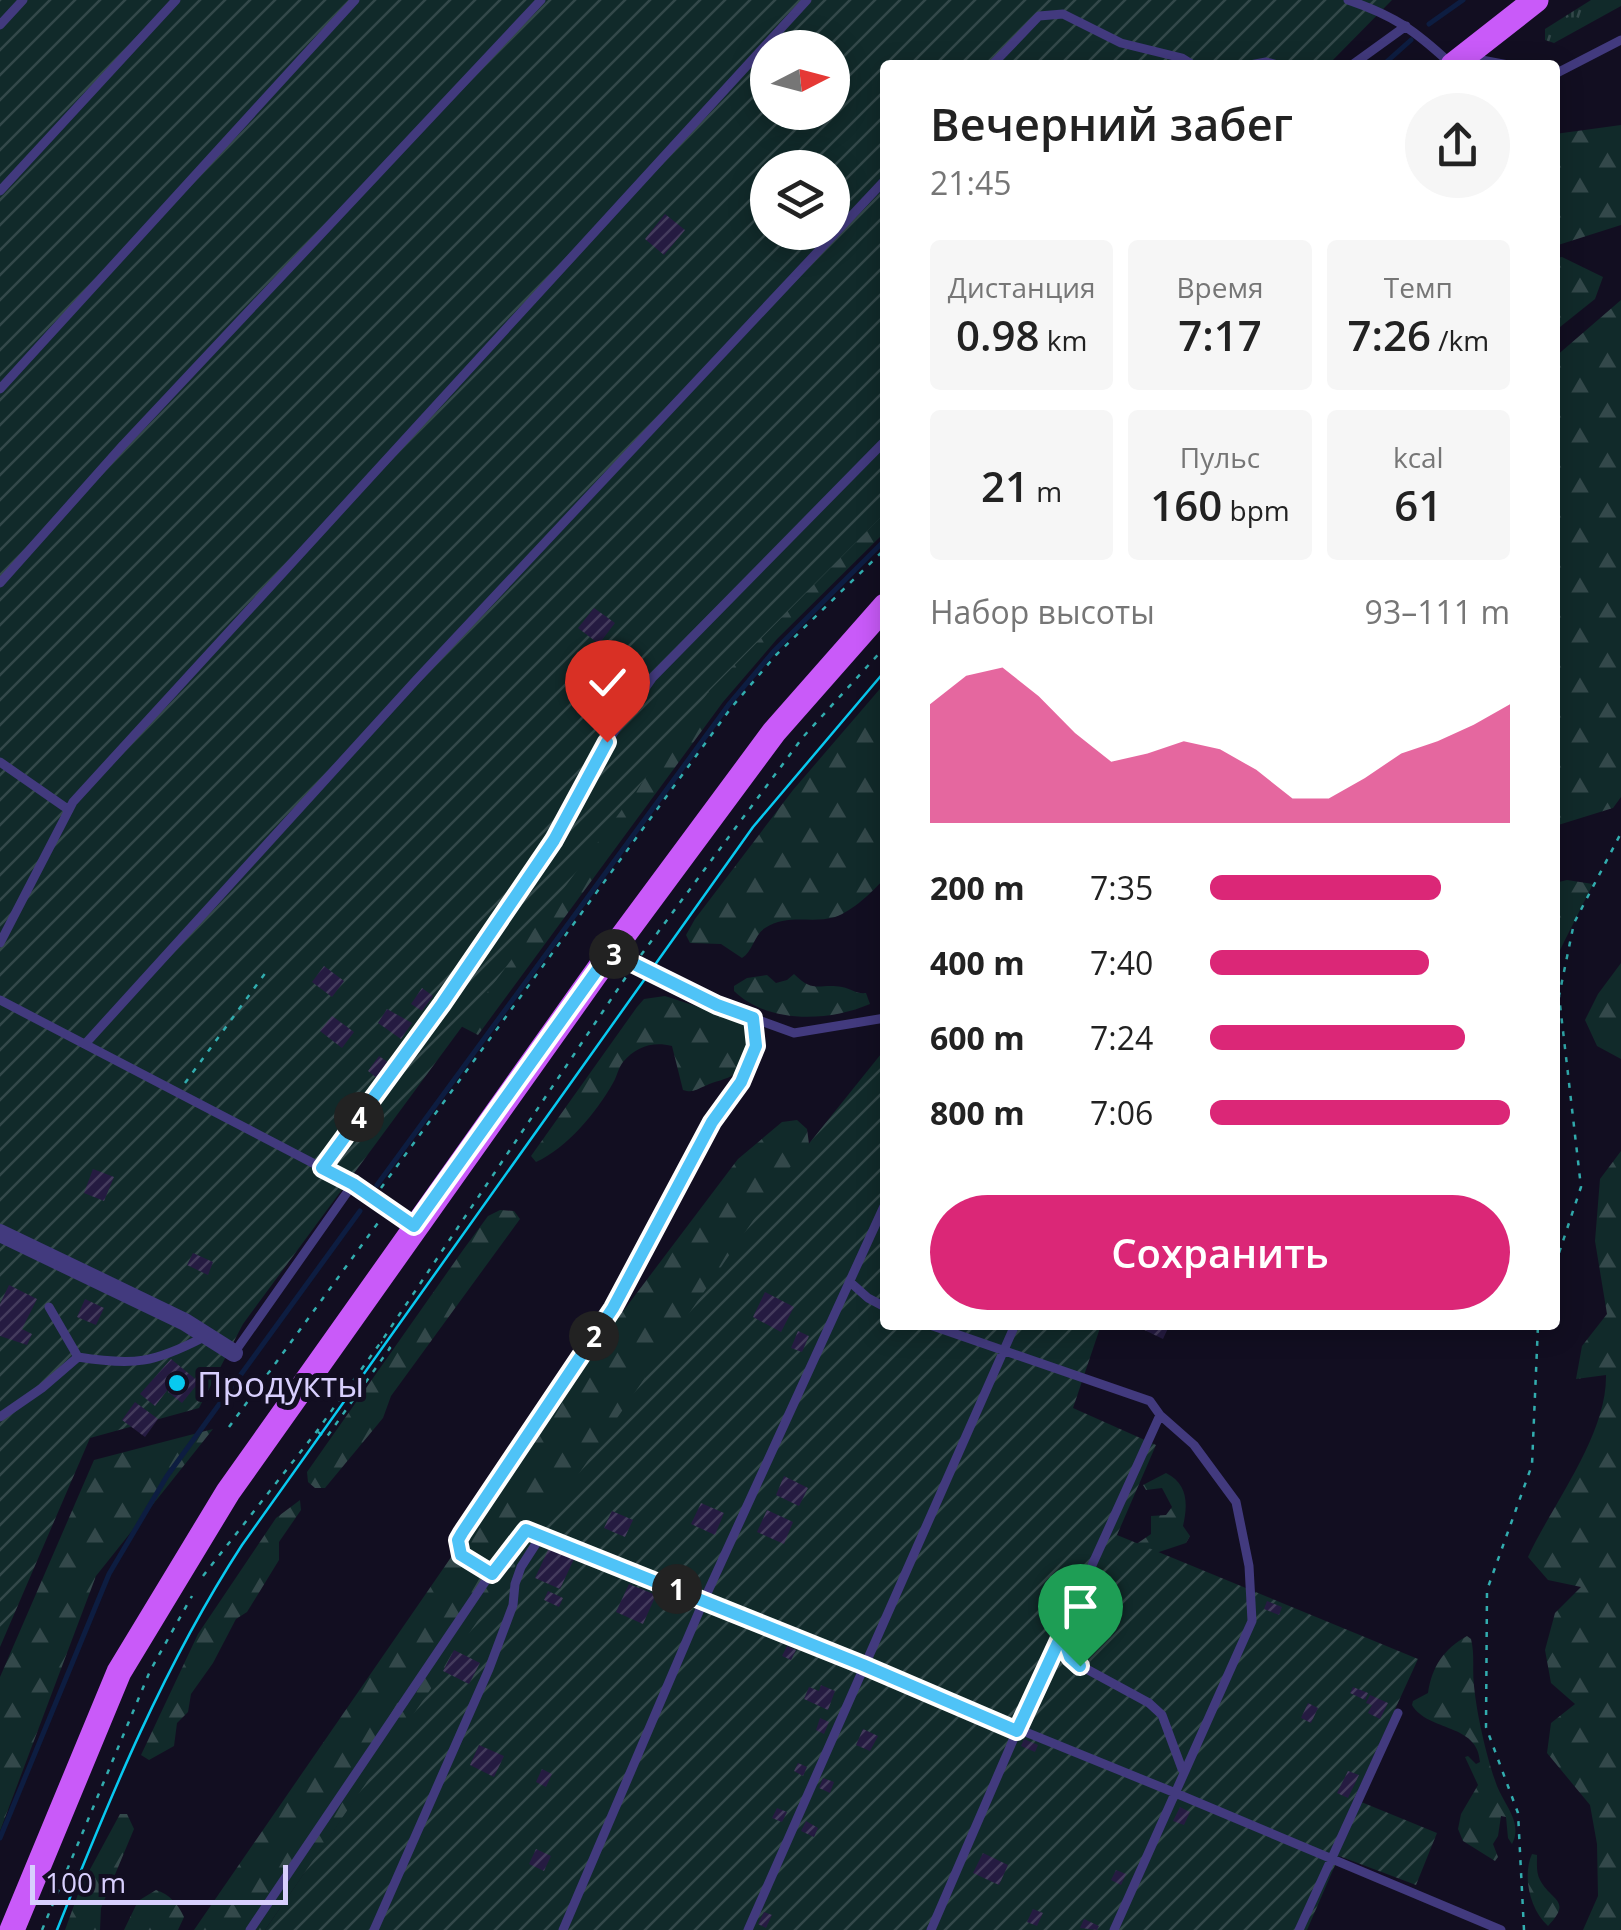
<!DOCTYPE html>
<html lang="ru">
<head>
<meta charset="utf-8">
<style>
	body { margin:0; font-family:"Open Sans",sans-serif; background:#f6f6f6; color:#222; height:100vh; display:flex; flex-direction:column; font-size:38px; white-space:nowrap }
	* { box-sizing:border-box; margin:0 }
	p { font-size:32px; color:#767676 }
	.icon { flex:none; width:55px; height:55px; fill:none; stroke:currentColor; stroke-width:2; stroke-linecap:round; stroke-linejoin:round }
	.map { position:relative; flex:1; overflow:hidden }
	.sheet { position:absolute; left:880px; top:60px; width:680px; height:1270px; display:flex; flex-direction:column; background:#fff; border-radius:10px; box-shadow:0 5px 25px #0003 }
	.sheet>* { flex:none }
	.needle { width:65px; rotate:84deg }
	.tools { position:absolute; left:750px; top:30px; display:grid; gap:20px }
	.tools a { display:grid; place-items:center; width:100px; height:100px; border-radius:50%; background:#fff; box-shadow:0 5px 25px #0003; font-size:50px }
	.scale { position:absolute; left:30px; bottom:25px; width:258px; box-sizing:border-box; padding-left:10px; border:5px solid #d8cffd; border-top:0; font-size:28px; line-height:35px; white-space:nowrap; color:#d8cffd; -webkit-text-stroke:8px #120e21; paint-order:stroke }
	.pin { position:absolute; display:grid; place-items:center; width:85px; height:85px; color:#fff; margin:-102px -42px; border-radius:50% 50% 50% 0; rotate:-45deg; box-shadow:0 0 10px #0007 }
	.pin .icon { rotate:45deg }
	.km { position:absolute; width:50px; height:50px; margin:-25px; border-radius:50%; background:#222; color:#fff; font-size:28px; line-height:50px; text-align:center }
	.round { display:grid; place-items:center; flex:none; width:105px; height:105px; border-radius:52px; background:#f6f6f6 }
	.headline { display:flex; align-items:center; justify-content:space-between; height:170px; padding:0 50px }
	h1 { font-size:45px; font-weight:600; line-height:75px }
	.stats { display:grid; grid-template-columns:repeat(3,1fr); gap:15px; height:170px; padding:10px 50px }
	.stats div { display:grid; align-content:center; border-radius:10px; background:#f6f6f6; text-align:center }
	.stats b { font-size:42px; font-weight:600 }
	.stats small { font-size:28px; font-weight:400 }
	.stats p { font-size:28px }
	.chart { height:280px; padding:20px 50px }
	.chart p { display:flex; justify-content:space-between }
	.chart svg { width:100%; height:180px; margin-top:10px; fill:#db2777; opacity:.7 }
	.primary-button { display:flex; gap:20px; margin-top:auto; padding:20px 50px }
	.primary-button a { flex:1; height:115px; border-radius:60px; background:#db2777; color:#fff; font-size:40px; font-weight:600; line-height:115px; text-align:center }
	ul { padding:0 50px; list-style:none; font-size:32px }
	li { display:grid; grid-template-columns:160px 120px 1fr; align-items:center; height:75px }
	li i { height:25px; border-radius:12px; background:#db2777 }
	.map>svg:first-child { display:block }
</style>
</head>
<body>
<div class="map">
<svg width="1621" height="1930" viewBox="0 0 1621 1930">
	<defs>
		<pattern id="grass-tufts" width="24" height="20" patternUnits="userSpaceOnUse" patternTransform="scale(2.5)"><rect width="24" height="20" fill="#112a2a"/><path d="M3 7l-1-3M5 7V3M7 7l1-3M15 17l-1-3M17 17v-4M19 17l1-3" fill="none" stroke="#33484a"/></pattern>
		<pattern id="forest-firs" width="22" height="20" patternUnits="userSpaceOnUse" patternTransform="scale(2.5)"><rect width="22" height="20" fill="#112a2a"/><path d="M5 1l3.5 6h-7zM16 11l3.5 6h-7z" fill="#33484a"/></pattern>
		<pattern id="garden-furrows" width="10" height="10" patternUnits="userSpaceOnUse" patternTransform="scale(2.5)"><rect width="10" height="10" fill="#112a2a"/><path d="M-1 1l2-2M0 10L10 0M9 11l2-2" fill="none" stroke="#33484a"/></pattern>
		<pattern id="building-hatch" width="6" height="6" patternUnits="userSpaceOnUse" patternTransform="scale(2.5)"><rect width="6" height="6" fill="#251b41"/><path d="M-1 1l2-2M0 6l6-6M5 7l2-2" fill="none" stroke="#443b5d"/></pattern>
	</defs>
	<rect width="100%" height="100%" fill="#120e21"/>
	<path fill="url(#grass-tufts)" d="M1591,0H1621V6L1554,43L1545,40V29Z"/>
	<path fill="url(#forest-firs)" d="M1621,125V225L1555,246V134Z
		M1562,257L1603,277L1595,299L1555,331V258Z
		M1621,300V797L1613,808L1555,826V357Z
		M885,449V532L777,639L723,702L478,1035L449,1020Z
		M885,683V878C872,892 853,911 835,917C811,924 788,913 765,928C754,935 753,951 742,958L721,944L690,943L686,935L695,919L793,790Z
		M1567,880L1593,884L1555,960V883Z
		M1621,963V1059L1597,1046L1585,1020L1598,994Z
		M794,974C814,994 819,983 842,987C852,989 856,994 866,993L870,1004C828,1022 768,1024 734,991V986L747,978L767,975L776,983L787,980Z
		M665,996L739,1020C756,1034 753,1061 735,1074C726,1080 715,1081 705,1086C695,1090 693,1093 683,1090L672,1046C654,1041 636,1046 623,1062C618,1068 617,1077 613,1083C596,1113 567,1148 536,1162L531,1156L637,1007L644,999Z
		M797,1120L807,1129L809,1144L265,1930H194L596,1347L738,1159L782,1122Z
		M1621,1151V1930H1583L1598,1896L1597,1844L1590,1805L1547,1753L1551,1723L1575,1704L1551,1683L1545,1650L1555,1613L1581,1587L1548,1580L1528,1557C1553,1503 1607,1435 1606,1375L1576,1379L1582,1346L1607,1314L1595,1241L1600,1179Z
		M500,1210L514,1211L520,1219L391,1396L383,1418L325,1488H315L308,1482L307,1472L463,1250L488,1216Z
		M213,1429L96,1576L0,1831V1677L94,1460Z
		M1166,1473C1188,1484 1188,1504 1183,1526L1190,1536L1186,1543L1156,1553L1135,1545L1151,1534V1516L1166,1515L1172,1507L1162,1488L1146,1490L1143,1485Z
		M300,1500L301,1510L279,1542V1560L247,1612L236,1619L213,1663L191,1694L188,1712L177,1723L174,1746L149,1760L141,1755L198,1634L276,1518Z
		M1467,1636L1471,1639C1475,1655 1472,1670 1474,1686C1477,1716 1487,1759 1497,1786C1505,1806 1523,1823 1512,1844L1508,1838L1506,1817L1501,1816L1498,1836L1493,1844L1498,1857L1495,1861L1463,1841L1458,1829L1461,1814L1478,1785L1465,1757L1468,1756L1476,1764L1480,1762C1478,1723 1428,1732 1412,1705L1413,1701L1428,1693C1432,1666 1444,1649 1467,1636Z
		M120,1814H127L134,1829L101,1908L100,1930H65L81,1886Z
		M1532,1854L1537,1855C1537,1863 1536,1873 1540,1880C1551,1901 1573,1900 1548,1926C1530,1910 1522,1876 1532,1854Z
		M156,1890C169,1894 178,1904 184,1917L178,1930H124L138,1901Z"/>
	<path fill="url(#garden-furrows)" fill-rule="evenodd" d="M0,0H1392L1328,65H885V513L710,690L243,1324L199,1408L90,1438L0,1647ZM768,48H832V112H768ZM768,168H832V232H768Z
		M885,1049V1325H1101L1073,1408L1156,1445L1117,1535L1418,1659L1354,1799L1437,1833L1416,1885L1339,1856L1307,1930H265L787,1171Z"/>
	<g fill="none" stroke-linecap="round" stroke-linejoin="round">
		<path stroke="#0d1d41" stroke-width="5" d="M1429,24L1463,0
			M1383,65L1411,40
			M377,1185L730,703L774,651L885,540
			M0,1838L109,1574L167,1476L360,1211"/>
	</g>
	<path fill="url(#building-hatch)" d="M665,214L685,230L664,255L645,239Z
		M594,608L615,623L599,644L578,628Z
		M624,667L636,675L629,685L617,677Z
		M324,966L344,981L332,997L312,982Z
		M422,988L433,996L422,1011L411,1004Z
		M387,1009L412,1023L401,1039L378,1023Z
		M332,1016L354,1032L342,1048L320,1031Z
		M379,1056L389,1063L378,1079L368,1071Z
		M93,1169L114,1177L104,1201L84,1193Z
		M193,1253L213,1262L208,1275L187,1265Z
		M9,1285L37,1299L22,1329L32,1334L27,1345L0,1336V1304Z
		M765,1292L794,1307L781,1332L753,1317Z
		M85,1299L104,1308L96,1325L77,1317Z
		M1134,1325H1167L1169,1326L1163,1339Z
		M798,1331L809,1336L802,1352L791,1348Z
		M171,1359L199,1382L182,1403L168,1392L169,1388L155,1406L140,1394Z
		M135,1402L158,1419L145,1437L122,1420Z
		M784,1476L808,1488L799,1506L776,1495Z
		M701,1503L724,1513L715,1535L691,1524Z
		M767,1510L793,1522L784,1544L757,1532Z
		M612,1511L633,1520L625,1537L604,1528Z
		M549,1548L574,1559L560,1589L535,1578Z
		M629,1584L656,1595L643,1624L616,1612Z
		M548,1591L563,1598L559,1607L544,1600Z
		M1267,1601L1282,1607L1279,1615L1264,1609Z
		M787,1646L796,1650L791,1660L782,1656Z
		M454,1650L480,1663L469,1684L443,1671Z
		M821,1685L835,1691L828,1710L804,1699L809,1687L819,1691Z
		M1353,1687L1368,1693L1365,1700L1350,1693Z
		M1370,1695L1388,1703L1380,1719L1368,1713L1372,1705L1366,1703Z
		M1308,1703L1318,1708L1311,1723L1301,1718Z
		M820,1718L829,1722L824,1734L816,1730Z
		M863,1729L878,1736L870,1751L856,1745Z
		M1024,1739L1038,1745L1035,1752L1021,1746Z
		M479,1745L504,1756L494,1777L470,1765Z
		M798,1763L807,1767L803,1776L794,1771Z
		M542,1769L552,1774L546,1787L536,1782Z
		M1348,1771L1359,1775L1348,1798L1337,1793Z
		M823,1778L834,1782L830,1793L819,1788Z
		M1180,1807L1190,1812L1184,1825L1173,1821Z
		M777,1808L787,1812L782,1822L772,1818Z
		M806,1821L818,1828L814,1837L801,1831Z
		M536,1849L551,1856L544,1871L529,1864Z
		M983,1853L1008,1865L999,1885L973,1873Z
		M1116,1870L1126,1874L1121,1885L1111,1880Z
		M1033,1909L1043,1913L1037,1926L1027,1922Z
		M764,1912L772,1915L766,1928L758,1924Z
		M1084,1919L1099,1926L1097,1930L1080,1928Z"/>
	<g fill="none" stroke-linecap="round" stroke-linejoin="round">
		<path stroke="#32adaf" stroke-width="2.5" stroke-dasharray="5 8" stroke-linecap="butt" d="M641,955L803,737L885,647
			M185,1083L269,968
			M381,1188L731,708L776,655L885,549
			M1555,1265L1581,1187L1559,996L1574,923L1621,833
			M229,1427L380,1220
			M318,1432L326,1438L390,1348L381,1342
			M480,1566L461,1555L458,1540L613,1308L712,1122L752,1061L755,1035
			M203,1576L317,1431L381,1342L628,974
			M42,1930L150,1671L192,1596
			M1524,1930L1518,1813L1486,1727L1487,1590L1532,1465L1538,1325"/>
		<path stroke="#423a7e" stroke-width="9" d="M1348,0C1395,16 1414,30 1450,63
			M0,25L23,0
			M1471,58L1508,65
			M992,65L1039,16L1063,14L1121,43L1182,58L1193,65
			M1250,65L1266,62L1278,65
			M1352,65L1406,26
			M1555,74L1621,40
			M0,191L176,0
			M0,389L355,0
			M0,583L123,445L541,0
			M0,762L69,810
			M0,943L73,802L807,0
			M611,953L717,1005L794,1033L885,1018
			M0,1000L353,1184L412,1224
			M86,1043L417,679L885,180
			M321,1168L442,1003L554,840L607,742L653,677L885,441
			M850,1282L868,1298L885,1307
			M49,1307L78,1357
			M930,1325L1150,1401L1160,1415L1194,1445L1236,1502L1249,1566L1252,1621L1114,1930
			M234,1353L353,1184
			M0,1417L42,1388L78,1357C134,1366 154,1363 204,1337
			M1062,1634L1070,1657L1081,1666L1149,1703L1162,1715L1182,1769
			M250,1930L487,1579L526,1529L1173,1792L1501,1930
			M374,1930L489,1669L513,1605L515,1584L521,1567L541,1536
			M563,1930L704,1600L885,1204
			M748,1930L1015,1325
			M931,1930L1017,1731L1160,1415
			M1299,1930L1398,1713"/>
		<path stroke="#423a7e" stroke-width="18" d="M0,1233L185,1322L234,1353"/>
		<path stroke="#c95af9" stroke-width="25" d="M1453,65L1536,0
			M12,1930L119,1672L228,1492L611,952L774,732L885,606"/>
		<path stroke="#08c9f0" stroke-width="2.5" d="M57,1930C110,1797 164,1665 242,1545L753,827L885,671"/>
	</g>
	<g fill="none" stroke-linecap="round" stroke-linejoin="round">
		<defs>
			<path id="route" d="M607,742L554,840L442,1004L322,1168L353,1184L414,1226L610,952L717,1005L753,1018L756,1046L741,1082L712,1122L613,1308L462,1533L458,1540L461,1555L492,1574L526,1530L863,1665L1017,1731L1062,1634L1070,1657L1080,1666"/>
		</defs>
		<use href="#route" stroke="#fff" stroke-width="20"/>
		<use href="#route" stroke="#4fc3f7" stroke-width="12"/>
	</g>
	<circle fill="#08c9f0" stroke="#120e21" stroke-width="4" cx="177" cy="1383" r="10"/>
	<g text-anchor="middle" dominant-baseline="central" stroke-width="10" stroke-linejoin="round" paint-order="stroke">
		<g font-size="35" fill="#d8cffd" stroke="#120e21" text-anchor="start">
			<text x="197" y="1383">Продукты</text>
		</g>
	</g>
</svg>
<div class="tools">
<a><svg class="needle" viewBox="-14 -14 28 28"><path d="M0-13l5 13h-10z" fill="#e53935"/><path d="M0 13l5-13h-10z" fill="#767676"/></svg></a>
<a><svg class="icon" aria-label="layers" viewBox="0 0 24 24"><path d="M12 4l9 5-9 5-9-5zM3 14l9 5 9-5"/></svg></a>
</div>
<div class="scale">100 m</div>
<div class="pin" style="left:1080px;top:1666px;background:#1e9e55"><svg class="icon" aria-label="arrive" viewBox="0 0 24 24"><path d="M6 21V4h12l-3 4 3 4H6"/></svg></div>
<div class="pin" style="left:607px;top:742px;background:#d93025"><svg class="icon" aria-label="check" viewBox="0 0 24 24"><path d="M5 12l5 5 9-10"/></svg></div>
<b class="km" style="left:677px;top:1589px">1</b>
<b class="km" style="left:594px;top:1336px">2</b>
<b class="km" style="left:614px;top:954px">3</b>
<b class="km" style="left:359px;top:1117px">4</b>
<section class="sheet">
<div class="headline"><div><h1>Вечерний забег</h1><p>21:45</p></div><a class="round"><svg class="icon" aria-label="share" viewBox="0 0 24 24"><path d="M12 15V3M7 8l5-5 5 5M5 13v7h14v-7"/></svg></a></div>
<div class="stats">
<div><p>Дистанция</p><b>0.98<small> km</small></b></div>
<div><p>Время</p><b>7:17</b></div>
<div><p>Темп</p><b>7:26<small> /km</small></b></div>
</div>
<div class="stats">
<div><b>21<small> m</small></b></div>
<div><p>Пульс</p><b>160<small> bpm</small></b></div>
<div><p>kcal</p><b>61</b></div>
</div>
<div class="chart"><p><span>Набор высоты</span>93–111 m</p>
<svg viewBox="0 0 160 44" preserveAspectRatio="none"><path d="M0 44V15L10 8L20 6L30 13L40 22L50 29L60 27L70 24L80 26L90 31L100 38L110 38L120 33L130 27L140 24L150 20L160 15V44z"/></svg>
</div>
<ul>
<li><b>200 m</b>7:35<i style="width:77%"></i></li>
<li><b>400 m</b>7:40<i style="width:73%"></i></li>
<li><b>600 m</b>7:24<i style="width:85%"></i></li>
<li><b>800 m</b>7:06<i style="width:100%"></i></li>
</ul>
<div class="primary-button"><a>Сохранить</a></div>
</section>
</div>
</body>
</html>
